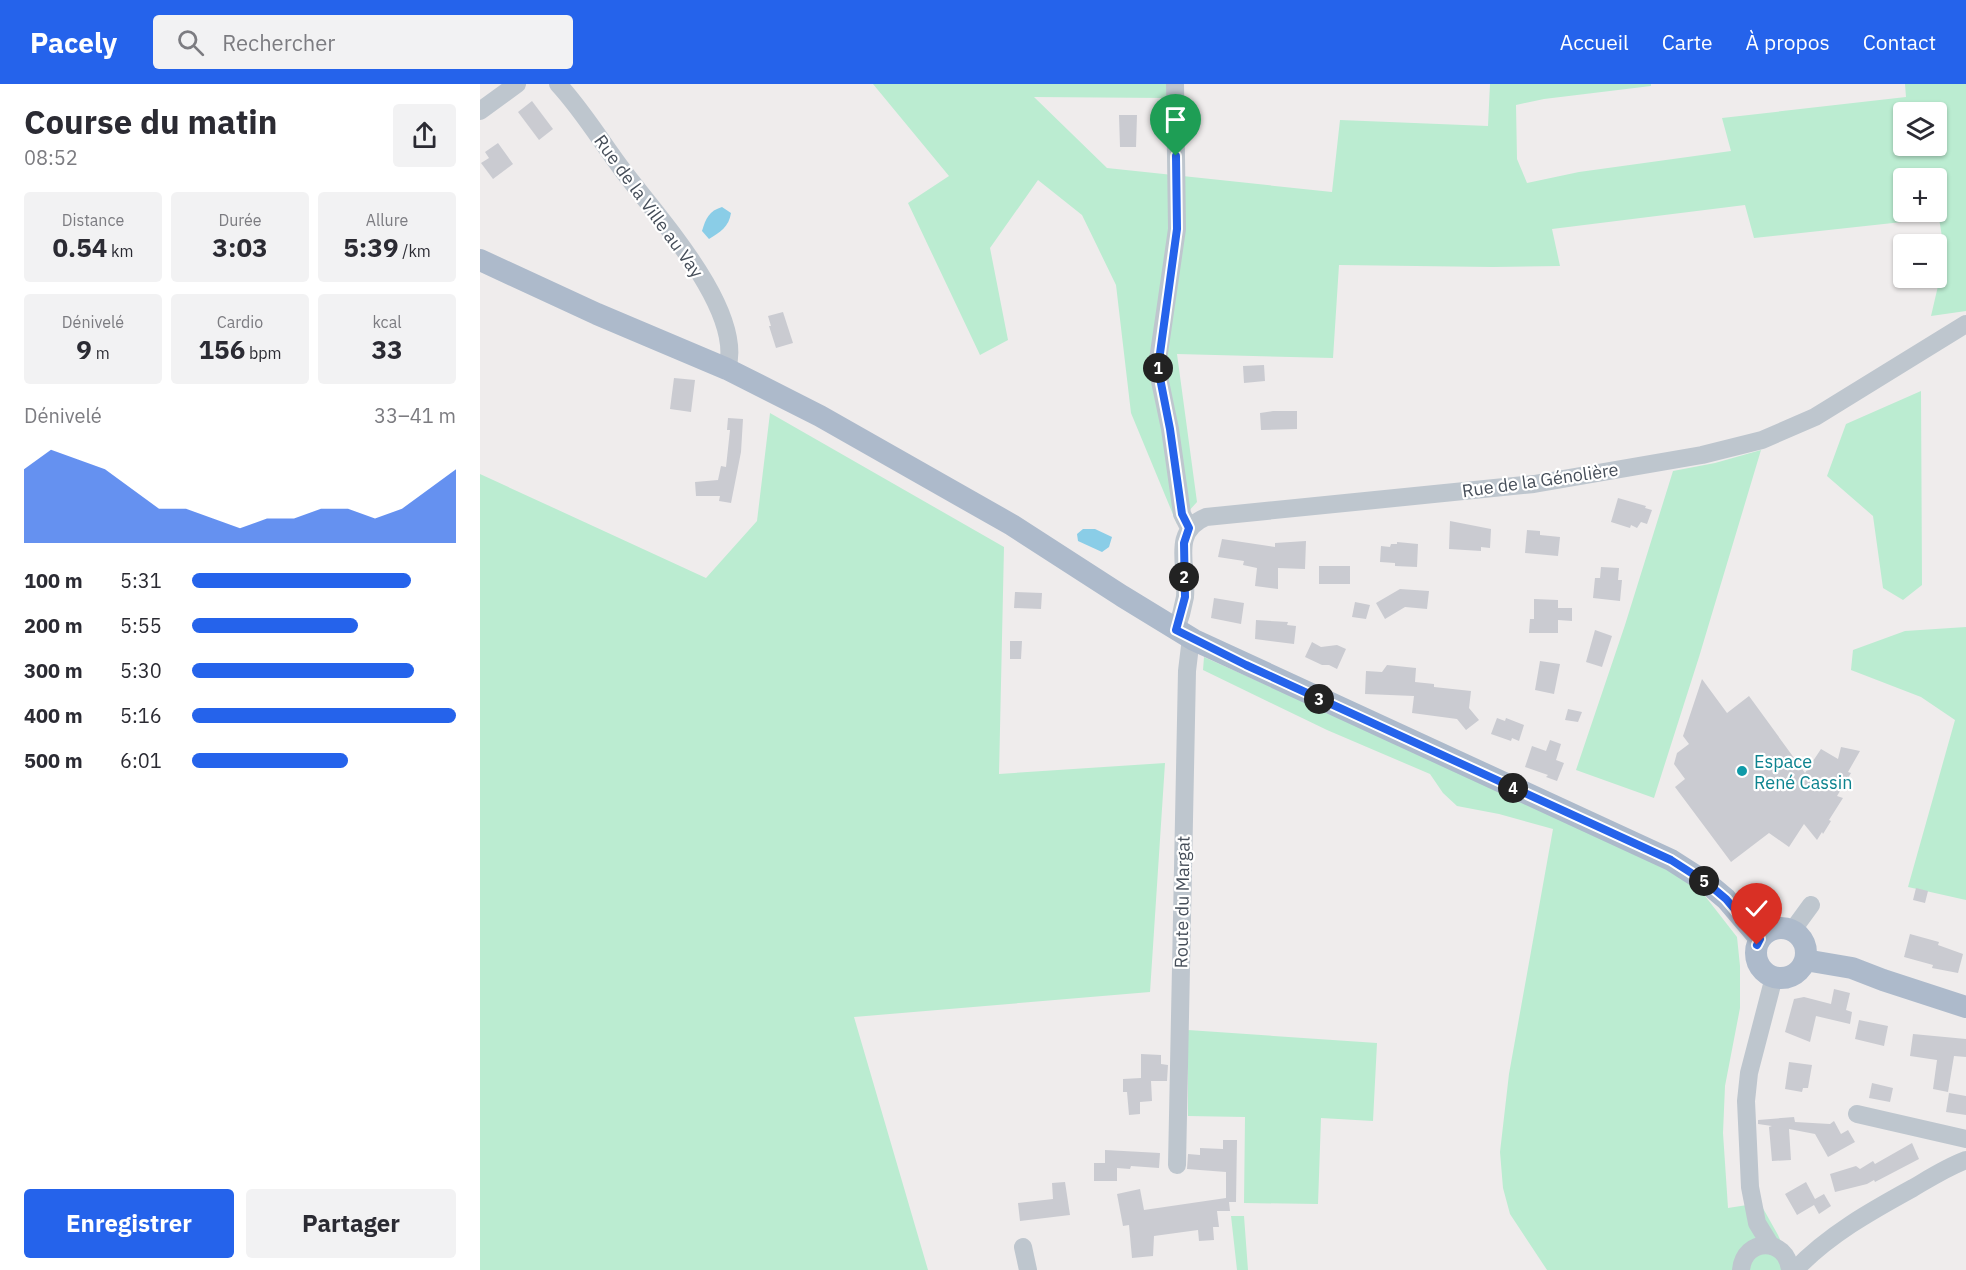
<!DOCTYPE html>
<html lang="fr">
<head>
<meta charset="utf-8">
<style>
	body { margin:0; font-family:"IBM Plex Sans",sans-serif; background:#f2f2f3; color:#2b2b33; height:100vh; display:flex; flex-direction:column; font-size:22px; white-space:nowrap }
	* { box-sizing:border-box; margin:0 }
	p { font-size:20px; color:#7c7c81 }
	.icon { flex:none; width:33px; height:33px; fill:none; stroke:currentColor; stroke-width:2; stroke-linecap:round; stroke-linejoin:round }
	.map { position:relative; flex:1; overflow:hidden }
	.drawer { display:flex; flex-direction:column; background:#fff; width:480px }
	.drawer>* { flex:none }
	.fabs { position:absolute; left:1413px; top:18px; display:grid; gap:12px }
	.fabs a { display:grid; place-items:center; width:54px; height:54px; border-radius:6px; background:#fff; box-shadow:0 2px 4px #0004; font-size:30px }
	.pin { position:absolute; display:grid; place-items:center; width:51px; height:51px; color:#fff; margin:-62px -26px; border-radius:50% 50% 50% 0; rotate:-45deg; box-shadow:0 0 6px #0007 }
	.pin .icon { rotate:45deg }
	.km { position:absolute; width:30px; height:30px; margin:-15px; border-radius:50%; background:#222; color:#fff; font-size:16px; line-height:30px; text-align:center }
	.round { display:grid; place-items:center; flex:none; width:63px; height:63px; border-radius:6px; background:#f2f2f3 }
	.overview { display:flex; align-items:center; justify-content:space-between; height:102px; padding:0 24px }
	h1 { font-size:33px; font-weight:700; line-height:45px }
	.figures { display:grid; grid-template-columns:repeat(3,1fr); gap:9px; height:102px; padding:6px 24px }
	.figures div { display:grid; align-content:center; border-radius:6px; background:#f2f2f3; text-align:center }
	.figures b { font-size:26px; font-weight:700 }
	.figures small { font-size:16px; font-weight:400 }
	.figures p { font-size:16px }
	.chart { height:168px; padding:12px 24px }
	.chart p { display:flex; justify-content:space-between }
	.chart svg { width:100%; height:108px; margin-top:6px; fill:#2563eb; opacity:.7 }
	.cta { display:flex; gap:12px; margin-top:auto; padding:12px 24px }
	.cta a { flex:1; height:69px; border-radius:6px; background:#2563eb; color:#fff; font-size:24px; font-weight:700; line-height:69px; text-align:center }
	.cta a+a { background:#f2f2f3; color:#2b2b33 }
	ul { padding:0 24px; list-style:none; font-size:20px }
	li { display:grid; grid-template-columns:96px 72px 1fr; align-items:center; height:45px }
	li i { height:15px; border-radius:8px; background:#2563eb }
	header { display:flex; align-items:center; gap:36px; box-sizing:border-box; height:84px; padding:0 30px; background:#2563eb; color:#fff }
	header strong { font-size:28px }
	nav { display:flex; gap:33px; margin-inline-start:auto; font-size:21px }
	.search { width:420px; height:54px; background:#f2f2f3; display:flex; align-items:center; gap:15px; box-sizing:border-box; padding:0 21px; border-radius:6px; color:#7c7c81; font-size:22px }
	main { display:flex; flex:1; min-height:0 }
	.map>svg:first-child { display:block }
</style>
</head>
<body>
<header>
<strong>Pacely</strong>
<div class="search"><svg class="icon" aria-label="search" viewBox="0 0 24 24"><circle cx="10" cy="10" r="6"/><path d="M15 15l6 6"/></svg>Rechercher</div>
<nav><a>Accueil</a><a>Carte</a><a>À propos</a><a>Contact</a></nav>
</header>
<main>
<section class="drawer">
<div class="overview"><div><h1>Course du matin</h1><p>08:52</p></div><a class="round"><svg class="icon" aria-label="share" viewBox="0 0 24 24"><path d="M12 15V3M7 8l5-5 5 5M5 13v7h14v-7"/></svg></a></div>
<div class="figures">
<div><p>Distance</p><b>0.54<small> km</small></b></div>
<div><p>Durée</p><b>3:03</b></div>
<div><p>Allure</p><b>5:39<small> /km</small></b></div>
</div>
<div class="figures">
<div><p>Dénivelé</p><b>9<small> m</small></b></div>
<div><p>Cardio</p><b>156<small> bpm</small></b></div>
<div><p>kcal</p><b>33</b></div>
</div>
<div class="chart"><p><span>Dénivelé</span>33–41 m</p>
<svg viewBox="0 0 160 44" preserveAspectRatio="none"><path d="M0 44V14L10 6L20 10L30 14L40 22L50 30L60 30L70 34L80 38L90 34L100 34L110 30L120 30L130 34L140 30L150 22L160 14V44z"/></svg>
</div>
<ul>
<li><b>100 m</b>5:31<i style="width:83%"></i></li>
<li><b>200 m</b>5:55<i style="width:63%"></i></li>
<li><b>300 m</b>5:30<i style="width:84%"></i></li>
<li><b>400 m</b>5:16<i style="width:100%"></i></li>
<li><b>500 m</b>6:01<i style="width:59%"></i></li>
</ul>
<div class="cta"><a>Enregistrer</a><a>Partager</a></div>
</section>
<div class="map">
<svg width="1486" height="1186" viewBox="0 0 1486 1186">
	<rect width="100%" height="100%" fill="#efecec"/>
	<path fill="#bbecd1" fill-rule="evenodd" d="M393,0H686L687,14L554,13L627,84L852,108L860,36L1008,42L1010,0H1171V2L1064,15L1036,21L1037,75L1047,99L1099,88L1251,67L1242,34L1426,13L1425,0H1486V227L1451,232L1465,172L1459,134L1274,154L1265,121L1072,145L1080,182L1013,183L859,181L853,274L697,270L717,418L697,440L651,329L636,201L602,131L558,96L510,164L528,256L500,271L428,119L469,92ZM1424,28H1456V62H1424ZM1424,94H1456V128H1424Z
		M1441,307L1442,501L1423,516L1403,504L1393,432L1347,392L1366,340Z
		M290,329L524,463L519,690L685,679L670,908L374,933L448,1186H0V390L226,494L277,437Z
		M1281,366L1219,573L1174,714L1096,686L1145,541L1193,387L1235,379Z
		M1486,543V816L1428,803L1475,636L1441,613L1371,586L1373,566L1425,547Z
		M724,573L1039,714L1166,774L1218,803L1257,853L1260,882V924L1245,1002L1243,1049L1248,1124L1280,1119L1298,1151L1314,1186H1067L1030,1130L1023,1104L1020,1068L1029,990L1073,745L1019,730L977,722L963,709L950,690L847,646L723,586Z
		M708,946L897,959L893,1037L841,1034L838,1120L764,1119L765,1033L708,1032Z
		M751,1132H764L768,1186H757Z"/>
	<path fill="#8acde7" d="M242,123L251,129C249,143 240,148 229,155L222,147C226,134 229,127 242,123Z
		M603,445H615L632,453L629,463L622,468L598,457L597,450Z"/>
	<path fill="#cacbd1" d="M52,17L73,45L59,56L38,28Z
		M639,31H657L656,63H640Z
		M18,59L33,80L13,95L1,79L9,74L5,68Z
		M303,228L313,259L296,264L289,242H291L288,232Z
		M784,281L785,297L764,299L763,282Z
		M194,294L215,296L211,328L190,325Z
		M793,327H817V345L781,346L780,329Z
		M248,334L263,335L261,368L251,419L239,417L240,412H216L215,398L238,396L241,382L246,383L250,346H247Z
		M1138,414L1166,422L1165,424L1172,426L1167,440L1161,438L1157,444L1151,441L1150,444L1131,438Z
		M970,437L1011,445L1010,464L1001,463V467L969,465Z
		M1047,446L1060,447V451L1080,453L1078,472L1045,469Z
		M742,455L795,463V459L826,457L825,485L798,484V505L775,502L777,484L763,481L764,477L738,473Z
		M917,458L938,460L937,483L915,482V479L900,478L901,462L910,463L911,460H917Z
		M839,482H870V500H839Z
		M1121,483L1139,484L1138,496H1142L1140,517L1113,514L1115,494H1120Z
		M920,505L949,507L947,525L925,523L905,535L896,519Z
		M535,508L562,509L561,525L534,524Z
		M734,514L764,519L761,540L731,534Z
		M1054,515L1078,516V524H1092V537L1078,536V549H1049L1050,535H1054Z
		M875,518L890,521L886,535L872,533Z
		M776,536L808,538L807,541L816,542L814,560L775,555Z
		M1115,546L1132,552L1122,583L1106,578Z
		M530,557H542L541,575H530Z
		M832,558L841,563L857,561L866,565L857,585L849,581H842L825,573Z
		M1060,577L1080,580L1074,610L1055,606Z
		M907,581L936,584L935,598L954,600V603L991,607L989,624L999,636L986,646L977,635L932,629L934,612L885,610L886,587L902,588Z
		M1222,595L1247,629L1269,612L1325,689L1341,665L1358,675L1361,663L1380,667L1368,688L1371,689L1357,712L1363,714L1349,736L1351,737L1343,750L1342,748L1337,756L1324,740L1309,763L1289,749L1251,778L1195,703L1205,695L1194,680L1197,669L1209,660L1203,652Z
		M1088,625L1102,628L1098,638L1085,636Z
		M1017,634L1025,637L1026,634L1044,641L1039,657L1032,654L1031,657L1011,650Z
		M1070,656L1081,660L1076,676L1084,679L1077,697L1066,693L1068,691L1045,683L1052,662L1066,667Z
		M1436,804L1448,807L1445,819L1433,816Z
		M1430,850L1459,858L1458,861L1483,870L1478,889L1452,884L1453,881L1424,873Z
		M1354,905L1370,909L1366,926L1372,928L1370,940L1336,932L1330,958L1305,948L1314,915L1324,913L1351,920Z
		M1379,936L1408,942L1404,962L1375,955Z
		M1433,950L1486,955V973L1474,972L1468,1008L1453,1005L1457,976L1430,972Z
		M661,970L681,971V980L688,981L687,997H671L672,1017L660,1018V1030L649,1031L647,1008H643V995L661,994Z
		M1309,978L1332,981L1328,1004H1323L1322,1008L1305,1005Z
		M1392,999L1413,1004L1410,1018L1389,1014Z
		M1469,1009L1486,1012V1031L1466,1028Z
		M1314,1033L1315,1038L1350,1040L1354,1037L1361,1050L1368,1046L1375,1058L1348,1073L1335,1050L1309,1045L1311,1076L1292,1077L1289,1043L1292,1042L1278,1040V1036Z
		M743,1056H757L756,1118H749L750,1127H737L739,1143H733L734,1156L719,1157L718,1146L674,1152L673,1172L652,1174L649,1141L643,1142L637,1110L660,1105L664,1126L746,1114V1088L707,1085L708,1070L720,1071V1064L743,1065Z
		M1432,1059L1439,1075L1395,1098L1394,1096L1387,1100L1355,1108L1350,1090L1376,1082L1380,1085L1393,1077L1395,1080Z
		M625,1066L680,1069L679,1084L651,1082L650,1085L637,1084V1097H614V1079H625Z
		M585,1098L590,1131L540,1137L538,1119L573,1115L572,1099Z
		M1326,1098L1335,1115L1344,1110L1351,1122L1339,1130L1334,1121L1317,1131L1305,1110Z"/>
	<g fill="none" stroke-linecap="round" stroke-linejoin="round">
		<path stroke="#bec6ce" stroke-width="18" d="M78,0C103,27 122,59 144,88C177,132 265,227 247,285
			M695,0L697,145L677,283L690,345L702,430L709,444
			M0,27L37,0
			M696,546C700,535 703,524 705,513C708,482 690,448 726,433L1054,400L1222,371L1282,356L1335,333L1486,240
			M1312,847L1331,821
			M1377,1030L1486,1055
			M697,1081L707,587L710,562L714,556
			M1291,1162L1277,1139L1270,1103L1266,1017L1269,989L1294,893
			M543,1163L548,1186
			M1261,1186C1264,1153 1307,1153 1310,1186
			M1315,1186C1348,1151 1391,1127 1433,1104C1450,1094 1467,1083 1486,1076"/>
		<path stroke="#adbacb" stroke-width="22" d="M0,176L117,230L247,285L340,332L532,441L642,512L714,556L1191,776L1227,799L1246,815L1280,855
			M1276 869a25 25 0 1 1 50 0a25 25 0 1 1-50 0Z
			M1325,876L1372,884L1403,896L1486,923"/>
	</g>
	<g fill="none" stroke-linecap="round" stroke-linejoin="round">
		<defs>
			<path id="route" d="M696,72L697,145L678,284L690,345L702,430L709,444L704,459L705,513L696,546L766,581L1191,776L1227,799L1246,815L1280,855L1277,861"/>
		</defs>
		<use href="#route" stroke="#fff" stroke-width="12"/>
		<use href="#route" stroke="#2563eb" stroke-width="8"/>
	</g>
	<circle fill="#0f9aa8" stroke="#fff" stroke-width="2" cx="1262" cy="687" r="6"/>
	<g text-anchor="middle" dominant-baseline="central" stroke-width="4.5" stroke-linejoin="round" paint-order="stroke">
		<g font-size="18" fill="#464e59" stroke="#fff">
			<text transform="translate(169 122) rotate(54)">Rue de la Ville au Vay</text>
			<text transform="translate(1060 396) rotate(-8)">Rue de la Génolière</text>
			<text transform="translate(702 818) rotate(-89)">Route du Margat</text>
		</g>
		<g font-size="18" fill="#0d838f" stroke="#fff" text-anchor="start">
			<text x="1274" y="677">Espace<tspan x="1274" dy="21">René Cassin</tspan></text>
		</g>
	</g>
</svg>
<div class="fabs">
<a><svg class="icon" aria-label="layers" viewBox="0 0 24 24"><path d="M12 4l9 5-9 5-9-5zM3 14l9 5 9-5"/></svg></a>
<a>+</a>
<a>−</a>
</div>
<div class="pin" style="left:696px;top:72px;background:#1e9e55"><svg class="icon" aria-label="arrive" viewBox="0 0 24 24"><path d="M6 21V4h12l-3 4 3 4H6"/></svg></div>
<div class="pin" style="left:1277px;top:861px;background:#d93025"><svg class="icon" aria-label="check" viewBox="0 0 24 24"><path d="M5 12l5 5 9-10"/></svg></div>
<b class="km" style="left:678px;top:284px">1</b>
<b class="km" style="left:704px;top:493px">2</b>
<b class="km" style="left:839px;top:615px">3</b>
<b class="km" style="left:1033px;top:704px">4</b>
<b class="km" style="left:1224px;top:797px">5</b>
</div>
</main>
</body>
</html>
